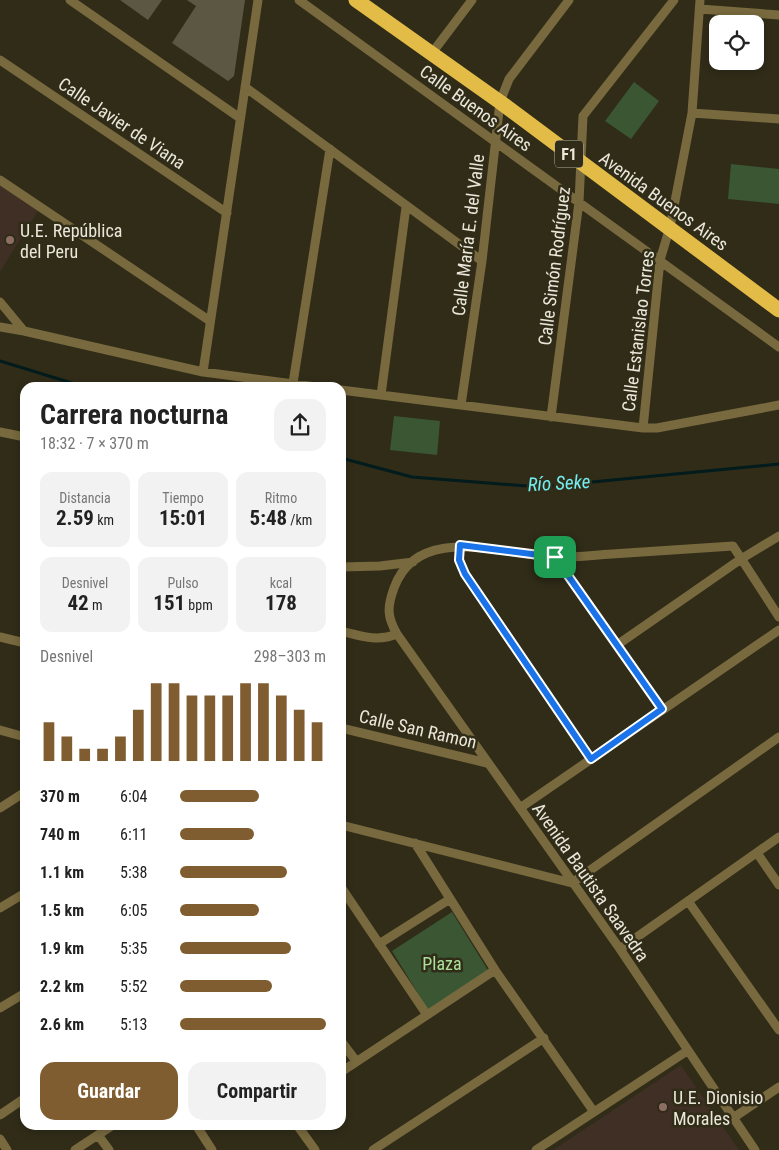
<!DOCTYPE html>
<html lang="es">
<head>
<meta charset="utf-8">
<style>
	body { margin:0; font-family:"Roboto Condensed",sans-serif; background:#f2f2f2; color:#222; height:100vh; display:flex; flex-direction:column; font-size:19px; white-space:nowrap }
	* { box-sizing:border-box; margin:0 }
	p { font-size:16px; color:#767676 }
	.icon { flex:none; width:28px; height:28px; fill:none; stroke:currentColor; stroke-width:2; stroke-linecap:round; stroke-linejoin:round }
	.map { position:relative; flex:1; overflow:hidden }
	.drawer { position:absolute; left:20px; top:382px; width:326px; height:748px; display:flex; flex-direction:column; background:#fff; border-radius:15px; box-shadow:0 2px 8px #0003 }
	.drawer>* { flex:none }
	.fabs { position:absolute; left:709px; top:15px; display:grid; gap:10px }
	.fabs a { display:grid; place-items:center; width:55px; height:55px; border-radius:10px; background:#fff; box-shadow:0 2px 8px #0003; font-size:25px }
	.pin { position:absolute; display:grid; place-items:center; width:42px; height:42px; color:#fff; margin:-21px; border-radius:10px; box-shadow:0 2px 8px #0006 }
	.round { display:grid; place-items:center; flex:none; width:52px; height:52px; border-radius:15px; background:#f2f2f2 }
	.summary { display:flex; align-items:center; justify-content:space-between; height:85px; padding:0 20px }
	h1 { font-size:28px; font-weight:700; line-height:38px }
	.figures { display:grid; grid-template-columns:repeat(3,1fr); gap:8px; height:85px; padding:5px 20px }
	.figures div { display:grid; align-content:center; border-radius:12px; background:#f2f2f2; text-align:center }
	.figures b { font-size:21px; font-weight:700 }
	.figures small { font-size:14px; font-weight:400 }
	.figures p { font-size:14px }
	.chart { height:140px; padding:10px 20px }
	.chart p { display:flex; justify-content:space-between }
	.chart svg { width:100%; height:90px; margin-top:5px; stroke:#805d30; stroke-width:6 }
	.action { display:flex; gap:10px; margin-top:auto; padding:10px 20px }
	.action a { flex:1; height:58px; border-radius:15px; background:#805d30; color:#fff; font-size:20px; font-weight:700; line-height:58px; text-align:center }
	.action a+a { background:#f2f2f2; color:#222 }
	ul { padding:0 20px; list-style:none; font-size:16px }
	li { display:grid; grid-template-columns:80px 60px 1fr; align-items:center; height:38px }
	li i { height:12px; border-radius:6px; background:#805d30 }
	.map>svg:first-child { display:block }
</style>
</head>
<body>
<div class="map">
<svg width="779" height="1150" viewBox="0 0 779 1150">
	<rect width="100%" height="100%" fill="#302c18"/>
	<path fill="#3f2f24" d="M0,183L39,209L0,272Z
		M681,1065L739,1150H553Z"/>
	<path fill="#3a5633" d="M634,82L659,101L631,139L605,121Z
		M731,164L779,169V204L728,199Z
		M394,416L440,421L437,455L390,450Z
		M452,912L491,975L430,1013L392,951Z"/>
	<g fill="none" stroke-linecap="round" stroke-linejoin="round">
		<path stroke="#021b1c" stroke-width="3" d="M0,361L88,388
			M341,458L412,477L540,487L779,464"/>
	</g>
	<path fill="#5b5742" d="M120,0H162L148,20Z
		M187,0H245L234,76L228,81L172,43L196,6Z"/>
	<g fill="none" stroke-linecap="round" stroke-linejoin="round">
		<path stroke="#78693e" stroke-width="9" d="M70,0L240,118
			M299,0L779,347
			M700,9L779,15
			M432,53L472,0
			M0,60L227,213
			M245,87L482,261
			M692,113L779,119
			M0,180L210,321
			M0,302L24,331L203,372L324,388
			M0,327L24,331
			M203,372L258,0
			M293,383L330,149
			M341,390L643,428H657L779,405
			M381,395L406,207
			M461,405L482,261L500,102L509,79L569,0
			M551,417L579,202L583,116L674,0
			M643,428L660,260L670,227L692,113L700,0
			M0,432L25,437
			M460,545L459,560L465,574L591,759
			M555,557L662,709
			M341,567L380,566L413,562
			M341,631C361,636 377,642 397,634
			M0,637L25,643
			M617,645L741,559L779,536
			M341,728L487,763
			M0,730L25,737
			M0,808L25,792
			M520,808L779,630
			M341,825L572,883L779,737
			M415,843L495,970L594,1112
			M757,853L779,885
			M341,887L427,1015
			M688,901L779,1030
			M0,908L25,893
			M379,944L450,899
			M620,949L779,837
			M0,1008L25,993
			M341,1041L356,1061
			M341,1072L495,970
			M0,1115L25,1098
			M733,1118L779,1087
			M196,1125L212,1150
			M297,1125L315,1150
			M98,1135L109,1150
			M0,1139L7,1150
			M75,1150L113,1125
			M373,1150L544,1038
			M536,1150L687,1051
			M755,1150L620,949L397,634C387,617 387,607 394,588C418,522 504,555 555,557C573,558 593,555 612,554C652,551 693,549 733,546L779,617"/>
		<path stroke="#e2bc46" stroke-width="15" d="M356,0L500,102L779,310"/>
	</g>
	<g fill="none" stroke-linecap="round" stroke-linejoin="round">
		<defs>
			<path id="route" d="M460,545L555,557L662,709L591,759L465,574L459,560Z"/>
		</defs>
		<use href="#route" stroke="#fff" stroke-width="10"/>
		<use href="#route" stroke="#1a73e8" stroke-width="6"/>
	</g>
	<g fill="#8d6e63" stroke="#302c18" stroke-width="2">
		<circle cx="10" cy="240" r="5"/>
		<circle cx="663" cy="1107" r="5"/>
	</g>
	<g text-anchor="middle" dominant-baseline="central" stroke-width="5" stroke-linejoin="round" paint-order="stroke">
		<rect fill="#302c18" stroke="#b2afa0" stroke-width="1" x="555" y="140.5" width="28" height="27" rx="4"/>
		<g font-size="16" font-weight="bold" fill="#eae7db">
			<text x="569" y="154">F1</text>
		</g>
		<g font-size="18" fill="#eae7db" stroke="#302c18">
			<text transform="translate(476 108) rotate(36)">Calle Buenos Aires</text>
			<text transform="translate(122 123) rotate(34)">Calle Javier de Viana</text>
			<text transform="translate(664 201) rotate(36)">Avenida Buenos Aires</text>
			<text transform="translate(468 235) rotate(-83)">Calle María E. del Valle</text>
			<text transform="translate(554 266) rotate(-83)">Calle Simón Rodríguez</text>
			<text transform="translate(638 331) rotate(-83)">Calle Estanislao Torres</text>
			<text transform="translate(418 729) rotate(13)">Calle San Ramon</text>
			<text transform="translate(591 882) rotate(55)">Avenida Bautista Saavedra</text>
		</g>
		<g font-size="18" fill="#eae7db" stroke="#302c18" text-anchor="start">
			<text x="20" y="230">U.E. República<tspan x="20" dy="21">del Peru</tspan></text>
			<text x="673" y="1097">U.E. Dionisio<tspan x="673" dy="21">Morales</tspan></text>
		</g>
		<g font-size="18" fill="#a9e09a" stroke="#302c18">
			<text x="442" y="963">Plaza</text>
		</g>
		<g font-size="19" font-style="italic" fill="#72edf0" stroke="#302c18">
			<text transform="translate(559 483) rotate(-3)">Río Seke</text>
		</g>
	</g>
</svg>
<div class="fabs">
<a><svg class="icon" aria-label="locate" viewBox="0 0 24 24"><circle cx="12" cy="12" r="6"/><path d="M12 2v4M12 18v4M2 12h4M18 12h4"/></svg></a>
</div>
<div class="pin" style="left:555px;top:557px;background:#1e9e55"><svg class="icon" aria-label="arrive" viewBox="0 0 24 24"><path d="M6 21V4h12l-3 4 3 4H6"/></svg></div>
<section class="drawer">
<div class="summary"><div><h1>Carrera nocturna</h1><p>18:32 · 7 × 370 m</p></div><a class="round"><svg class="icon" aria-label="share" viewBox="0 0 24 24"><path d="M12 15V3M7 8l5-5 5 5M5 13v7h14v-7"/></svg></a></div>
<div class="figures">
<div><p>Distancia</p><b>2.59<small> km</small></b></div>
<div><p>Tiempo</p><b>15:01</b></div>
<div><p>Ritmo</p><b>5:48<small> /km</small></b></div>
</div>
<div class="figures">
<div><p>Desnivel</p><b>42<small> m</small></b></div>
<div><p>Pulso</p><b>151<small> bpm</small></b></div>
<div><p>kcal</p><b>178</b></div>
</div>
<div class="chart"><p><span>Desnivel</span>298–303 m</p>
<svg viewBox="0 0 160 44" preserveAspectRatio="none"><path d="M5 44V25M15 44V32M25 44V38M35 44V38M45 44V32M55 44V19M65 44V6M75 44V6M85 44V12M95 44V12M105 44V12M115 44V6M125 44V6M135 44V12M145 44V19M155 44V25"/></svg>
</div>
<ul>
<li><b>370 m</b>6:04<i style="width:54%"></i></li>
<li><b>740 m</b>6:11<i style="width:51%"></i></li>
<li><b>1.1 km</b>5:38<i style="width:73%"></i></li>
<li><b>1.5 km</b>6:05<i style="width:54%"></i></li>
<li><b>1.9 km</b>5:35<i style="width:76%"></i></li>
<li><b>2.2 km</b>5:52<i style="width:63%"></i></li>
<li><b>2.6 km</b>5:13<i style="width:100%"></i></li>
</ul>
<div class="action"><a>Guardar</a><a>Compartir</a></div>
</section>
</div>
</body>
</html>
